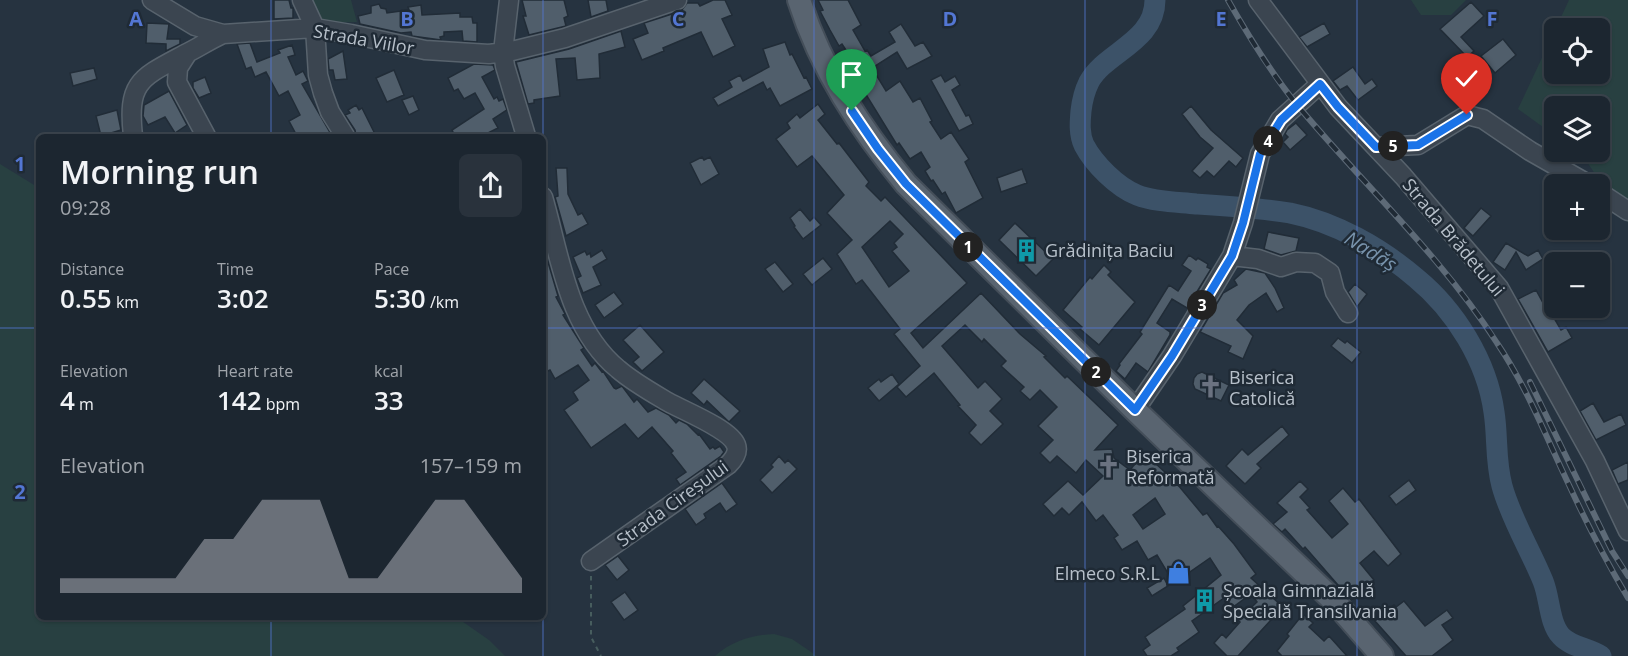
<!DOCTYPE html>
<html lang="en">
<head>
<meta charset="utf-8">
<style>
	body { margin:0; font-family:"Open Sans",sans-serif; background:#29323c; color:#f1f3f6; height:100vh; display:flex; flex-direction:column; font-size:22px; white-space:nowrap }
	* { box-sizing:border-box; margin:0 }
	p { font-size:20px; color:#a0a5ab }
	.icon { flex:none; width:33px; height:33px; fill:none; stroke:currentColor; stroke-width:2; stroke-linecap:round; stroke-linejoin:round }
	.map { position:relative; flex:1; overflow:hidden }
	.details { position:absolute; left:36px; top:134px; width:510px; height:486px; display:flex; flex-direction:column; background:#1c2630; border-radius:9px; box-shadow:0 2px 4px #0004,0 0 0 2px #3a434c }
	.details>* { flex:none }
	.buttons { position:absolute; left:1544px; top:18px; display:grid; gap:12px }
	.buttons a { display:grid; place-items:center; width:66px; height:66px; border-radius:9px; background:#1c2630; box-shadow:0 2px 4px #0004,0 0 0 2px #3a434c; font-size:30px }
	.pin { position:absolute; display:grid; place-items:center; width:51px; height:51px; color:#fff; margin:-62px -26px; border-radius:50% 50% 50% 0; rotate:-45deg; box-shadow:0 0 6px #0007 }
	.pin .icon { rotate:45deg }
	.km { position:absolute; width:30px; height:30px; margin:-15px; border-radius:50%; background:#222; color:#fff; font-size:16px; line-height:30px; text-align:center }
	.round { display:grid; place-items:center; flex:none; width:63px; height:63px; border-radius:9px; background:#29323c }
	.overview { display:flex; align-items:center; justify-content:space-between; height:102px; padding:0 24px }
	h1 { font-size:33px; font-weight:600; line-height:45px }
	.metrics { display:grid; grid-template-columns:repeat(3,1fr); gap:9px; height:102px; padding:6px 24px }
	.metrics div { display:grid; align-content:center }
	.metrics b { font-size:26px; font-weight:600 }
	.metrics small { font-size:16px; font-weight:400 }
	.metrics p { font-size:16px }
	.chart { height:168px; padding:12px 24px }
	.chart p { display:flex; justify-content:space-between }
	.chart svg { width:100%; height:108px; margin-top:6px; fill:#8c9099; opacity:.7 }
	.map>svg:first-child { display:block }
</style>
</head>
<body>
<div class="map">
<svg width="1628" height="656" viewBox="0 0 1628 656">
	<rect width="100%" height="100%" fill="#263340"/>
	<path fill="#284041" d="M308,0H351L357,22L318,23Z
		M1411,0H1466L1451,15H1421Z
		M1569,0H1628V223L1585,159L1576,152H1599V106H1554V135L1518,109L1554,32V74H1599V28H1556Z
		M0,164L39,188V616L456,617L489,640L505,656H0Z
		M774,634L792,639L817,656H715C732,641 752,635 774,634Z"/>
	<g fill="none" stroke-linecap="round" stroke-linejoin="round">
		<path stroke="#3c5268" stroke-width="21" d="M1155,0C1155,42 1105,52 1089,82C1085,90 1082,102 1081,111C1080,122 1079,134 1084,145C1094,164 1117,187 1137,195C1155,202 1177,202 1196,204C1227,206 1259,208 1290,213C1335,222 1381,248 1416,278C1455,310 1487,361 1494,412C1498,437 1495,460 1502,486C1511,519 1530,549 1543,581C1550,598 1549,623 1561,636C1571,647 1589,648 1601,656"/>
	</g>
	<path fill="#505e6b" stroke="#212c37" stroke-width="1.5" fill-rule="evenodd" d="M274,0H289L291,8H293V18L274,19Z
		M522,0H564L568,16L564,18L566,26L529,35L523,16H526Z
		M588,0H606L608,11L591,17Z
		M713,0H725L732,15L722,19L735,46L713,57L701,32L663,48L664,51L642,60L633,39L648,33L644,23L681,11L687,3H698L700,6Z
		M818,0H848L861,25L853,30L865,51L867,50L871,56L895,42L889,32L901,24L915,46L923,42L932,56L907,69L897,52L872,68L886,91L900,81L913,102L920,98L932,121L930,122L941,139L951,132L969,159L965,162L983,198L956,213L945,192L942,194L933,180L931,181L925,171L930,167L921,152L910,159L899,143L897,145L854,75L857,73L851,64L854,62L842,44L839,46L830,30L820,11L823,10Z
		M1471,2L1484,16L1461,37L1474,51L1467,57L1440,29Z
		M379,4L381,8L386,9L387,13L409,10L408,7L421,5L422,15L460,13V17H472L473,23H477V42L463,41L462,31L444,32V36L440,37L441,40L412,36L411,32L401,33L360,24L358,16L371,13V6Z
		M147,23L169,24L167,39H180V44L166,51V44L146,43Z
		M1324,23L1330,34L1307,47L1299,37Z
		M621,31L625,47L599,54L600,78L577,80L575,58L556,59L560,96L534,100V103L528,104L516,62L569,49Z
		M1503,39L1516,55L1495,73L1481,56Z
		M785,42L790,55L792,54L804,78L806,77L812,89L780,106L770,88L767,90L763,82L718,106L713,98L732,87L729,81L740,75L743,81L769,67L763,49Z
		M250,43L257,62L280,53L278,50L292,45L295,55L288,57L296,75L303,71L308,81L302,84L332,136H297L289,121L300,115L288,91L279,96L266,72L255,77L251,67L246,69L237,44Z
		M343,51L347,79L335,80L333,70H329L328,59Z
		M474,64L493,65L495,70L482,77L494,99L497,97L499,101L503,99L507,110L493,119L498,128L482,136H455L452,130L484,109L475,93L464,99L458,89L454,91L448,78Z
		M1353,67L1365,84L1372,79L1377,86L1358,100L1347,86L1340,90L1333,81Z
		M94,68L97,79L73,86L70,73Z
		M394,70L404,95L387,102L376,78Z
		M941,75L945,82L955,76L960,85L952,90L966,116L969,115L973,124L959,131L931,80Z
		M205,77L211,93L199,98L193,88V82Z
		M169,91L187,125L175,133L165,117L148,125L143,116L144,105Z
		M413,96L419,110L409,115L402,100Z
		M818,104L825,114L818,120L837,144L839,143L869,182L866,186L881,201L885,197L967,283L911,333L923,348L981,293L1020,334L1046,356L1044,357L1065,378L1067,376L1118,425L1095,450L1112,449L1114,458L1130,470L1144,453L1167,474L1168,473L1203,515L1207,513L1217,527L1218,526L1234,544L1256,574L1251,578L1283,607L1238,656H1227L1214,643L1222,634L1226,638L1240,622L1238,620L1257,602L1251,594L1233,607L1224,598L1192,621L1199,632L1177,648L1179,651L1171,656H1147L1143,650L1150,645L1145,637L1185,609L1183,606L1221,575L1210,558L1184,576L1183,573L1172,580L1157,555L1148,560L1137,541L1122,550L1114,538L1118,535L1103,515L1096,521L1082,502L1069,515L1062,508L1054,516L1043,504L1068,481L1083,495L1103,476L1086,460L1076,473L1057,456L1050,463L1040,453L1053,440L1038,426L1057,407L1040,390L1030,400L1020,391L1024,387L1001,366L1006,361L984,339L982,342L965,325L942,346L978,388L985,381L1002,399L990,411L1003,424L981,445L969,433L976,425L958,406L960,405L934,373L906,397L897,387L920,366L894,334L900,329L862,280L856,284L837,254L852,240L827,213L844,195L812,156L797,167L776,139L790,128L787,123L797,114L800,118ZM890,221L903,234L894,243L897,247L892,251L909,271L889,287L862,247ZM1155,498L1165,514L1143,529L1133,515Z
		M356,105L359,110L362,108L376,136H356L355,130L345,115L350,113L348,110Z
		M1191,106L1211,130L1243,158L1236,167L1229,161L1214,177L1207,171L1200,178L1192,171L1213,148L1200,137L1182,114Z
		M117,110L121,130L101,136L96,116Z
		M1296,123L1307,135L1290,150L1283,142L1288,137L1285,134L1287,130Z
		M702,157L704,160L710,157L719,174L701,185L690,163Z
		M556,168H567L568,194L578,215L582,213L588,224L566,236L555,197L558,196Z
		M1022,169L1027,183L1001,192L997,178Z
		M1481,208L1491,216L1473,236L1464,228Z
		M800,209L810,221L814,217L821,225L803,239L794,227L795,226L790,218Z
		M1015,223L1053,259L1036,276L999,240Z
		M1268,232L1299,238L1296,251L1281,255L1264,249Z
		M1506,243L1528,256L1538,250L1543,259L1526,270L1516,252L1505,270L1493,262Z
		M602,250L607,259L593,267L601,285L583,293L577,278L581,276L573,257L585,251L587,255L590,253L591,257Z
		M543,253L548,262L558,296L556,297L565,314L563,315L584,348L581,350L592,366L595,363L602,372L603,371L614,388L616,389L622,386L634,402L637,399L648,412L656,408L669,415L676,423L679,420L687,424L698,435L699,434L710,449L713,447L715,449L720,446L724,452L721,456L680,485L676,479L686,472L671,453L673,451L652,427L638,439L625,424L591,448L564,410L578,400L573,392L589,380L578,365L555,379L550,370L548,371L543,364Z
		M1189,255L1196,260L1198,258L1208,264L1207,267L1211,269L1187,308L1172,299L1157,323L1170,332V335L1148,372L1136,363L1125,379L1116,371L1120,365L1119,364L1142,334L1140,332L1169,285L1178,291L1191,271L1182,265Z
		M823,258L832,269L812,285L803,274Z
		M775,262L793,284L783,292L765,269Z
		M1104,265L1111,272L1108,275L1135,302L1099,345L1080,329L1082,327L1063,310L1090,277L1092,279Z
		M1246,269L1265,273L1275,288L1284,308L1277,312L1266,293L1249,305L1237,320L1253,336L1243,359L1228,352L1231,346L1200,332L1223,293L1237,285L1234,280Z
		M1355,284L1367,294L1357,307L1348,292Z
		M1536,290L1548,312L1550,311L1561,330L1566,327L1572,338L1548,352L1518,299Z
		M614,292L623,304L604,318L595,305Z
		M640,325L664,352L642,371L633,362L639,357L623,340Z
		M1338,338L1345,343L1347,341L1361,352L1352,363L1331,346Z
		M1202,372L1229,385L1221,401L1195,389L1193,384L1194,378L1197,374Z
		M892,374L899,384L879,401L868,388L879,379L881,382Z
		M704,379L740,411L729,422L707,401L704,405L691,393Z
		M1593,403L1604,422L1621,414L1626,425L1596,440L1580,411Z
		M1282,426L1289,435L1257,464L1261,468L1245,484L1226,466L1242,449L1248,455Z
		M779,456L785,463L788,460L797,469L772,493L760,480L773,467L771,465Z
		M1628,462V480L1618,484L1612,470Z
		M1409,480L1416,490L1396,505L1389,496Z
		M1300,481L1308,489L1300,497L1310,508L1307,510L1332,538L1348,524L1329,501L1343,488L1355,502L1359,499L1401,554L1388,566L1374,551L1360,563L1374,580L1351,600L1305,547L1303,549L1285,529L1282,532L1273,524L1287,512L1277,503Z
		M722,483L737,504L726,512L720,503L704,514L706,518L696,525L685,509Z
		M618,556L629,570L617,580L605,565Z
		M1164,578L1168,586L1152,596L1147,588Z
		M625,592L638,610L624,620L611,602Z
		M1404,601L1425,626L1447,610L1453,618L1442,625L1453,640L1432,656H1406L1375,621L1394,605L1396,607Z
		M1303,614L1313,623L1309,627L1324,641L1329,636L1347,656H1282L1277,651L1289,636L1287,634Z"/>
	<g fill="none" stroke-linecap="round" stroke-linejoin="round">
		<defs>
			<path id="minor" d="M152,0L195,26L223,34L315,28L351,34L425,50L489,54L512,51L565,38L677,0
				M302,0L315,28L318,75L323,93L330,112L345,136
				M509,0L503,52L505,66L526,136
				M1258,0L1338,107L1403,176L1499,288L1595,461L1628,531
				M187,54L178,68L177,82L206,136
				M133,136C127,82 140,78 185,54C198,48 209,40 223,34
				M1376,147L1418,145L1467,115L1483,119L1530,151L1588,184
				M1599,192L1628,211
				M543,197C560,256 568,328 618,369C633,382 651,392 668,402C684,411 730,429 736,445C739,453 733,460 728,465L591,561
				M1232,256L1258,259L1281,267L1296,262L1315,263L1330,273L1335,292L1348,313
				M1135,410L1172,356L1232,256L1243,223L1260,154L1280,120L1320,84"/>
			<path id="major" d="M799,0C821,69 860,128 906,184L1135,410L1334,601L1382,656"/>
		</defs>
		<use href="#minor" stroke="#58636d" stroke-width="21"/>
		<use href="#major" stroke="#444e59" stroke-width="26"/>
		<path stroke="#475d5e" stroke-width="2" stroke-dasharray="4.5 4.5" stroke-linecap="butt" d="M591,576V637L601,656"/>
		<use href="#minor" stroke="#3b4550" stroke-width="18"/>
		<use href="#major" stroke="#596470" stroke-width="22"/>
		<defs>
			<path id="rail" d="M1228,0C1249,37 1271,73 1298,106C1364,185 1441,256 1497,343C1527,387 1546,437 1569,485C1587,524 1606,561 1628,598
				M1530,382L1612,551L1628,576"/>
		</defs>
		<use href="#rail" stroke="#5d6a77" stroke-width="6"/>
		<use href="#rail" stroke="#1f2a35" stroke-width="4" stroke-dasharray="11" stroke-linecap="butt"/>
	</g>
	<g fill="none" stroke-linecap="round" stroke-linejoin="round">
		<defs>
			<path id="route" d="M852,111L878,149L906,184L1135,410L1172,356L1232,256L1243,223L1260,154L1281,120L1320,84L1338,107L1376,147L1418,145L1467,115"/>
		</defs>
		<use href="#route" stroke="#fff" stroke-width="12"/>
		<use href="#route" stroke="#1a73e8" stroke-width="8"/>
	</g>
	<path fill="none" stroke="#5376d3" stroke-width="1.5" stroke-opacity="0.55" d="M271,0V136M543,0V136M814,0V656M1085,0V656M1357,0V656M0,328H39M543,328H1628M271,616V656M543,616V656"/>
	<defs>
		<symbol id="building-bare" viewBox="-9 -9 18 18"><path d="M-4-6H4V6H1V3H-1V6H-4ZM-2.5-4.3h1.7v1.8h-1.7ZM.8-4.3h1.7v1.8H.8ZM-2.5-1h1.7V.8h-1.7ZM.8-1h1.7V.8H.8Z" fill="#0f9aa8" stroke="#1f2a35" stroke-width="2.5" paint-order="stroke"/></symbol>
		<symbol id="church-bare" viewBox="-9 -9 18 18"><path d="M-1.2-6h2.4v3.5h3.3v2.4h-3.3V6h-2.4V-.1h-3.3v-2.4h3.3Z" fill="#6b7280" stroke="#1f2a35" stroke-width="2.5" paint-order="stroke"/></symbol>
		<symbol id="shop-bare" viewBox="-9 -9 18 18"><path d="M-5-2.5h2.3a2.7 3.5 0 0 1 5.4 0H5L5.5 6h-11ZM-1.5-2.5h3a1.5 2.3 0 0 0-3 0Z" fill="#3f7fe0" stroke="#1f2a35" stroke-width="2.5" paint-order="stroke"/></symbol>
	</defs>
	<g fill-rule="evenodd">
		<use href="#building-bare" x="1010" y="234" width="33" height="33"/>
		<use href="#church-bare" x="1194" y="370" width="33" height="33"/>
		<use href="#church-bare" x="1092" y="450" width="33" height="33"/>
		<use href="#shop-bare" x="1162" y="556" width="33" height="33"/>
		<use href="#building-bare" x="1188" y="584" width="33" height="33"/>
	</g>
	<g text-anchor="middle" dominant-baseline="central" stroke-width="5" stroke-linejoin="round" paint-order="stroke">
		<g font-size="18" fill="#b7c0ca" stroke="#1f2a35">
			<text transform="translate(364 39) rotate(10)">Strada Viilor</text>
			<text transform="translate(1454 237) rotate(50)">Strada Brădetului</text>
			<text transform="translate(672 503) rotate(-36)">Strada Cireșului</text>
		</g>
		<g font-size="18" fill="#b7c0ca" stroke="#1f2a35" text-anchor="start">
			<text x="1045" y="250">Grădinița Baciu</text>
			<text x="1229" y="377">Biserica<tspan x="1229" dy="21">Catolică</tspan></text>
			<text x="1126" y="456">Biserica<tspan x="1126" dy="21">Reformată</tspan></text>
			<text x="1160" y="573" text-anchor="end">Elmeco S.R.L</text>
			<text x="1223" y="590">Școala Gimnazială<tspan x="1223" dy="21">Specială Transilvania</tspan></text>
		</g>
		<g font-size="20" font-style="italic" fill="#7893ac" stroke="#1f2a35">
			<text transform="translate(1371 251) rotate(32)">Nadăș</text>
		</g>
	</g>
	<g font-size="20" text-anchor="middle" font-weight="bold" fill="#5376d3" stroke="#1f2a35" stroke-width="5" stroke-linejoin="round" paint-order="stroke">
		<text x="136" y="26">A</text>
		<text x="407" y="26">B</text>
		<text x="678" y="26">C</text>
		<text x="950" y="26">D</text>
		<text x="1221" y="26">E</text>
		<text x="1492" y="26">F</text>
		<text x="20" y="171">1</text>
		<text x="20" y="499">2</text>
	</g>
</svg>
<div class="buttons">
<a><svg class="icon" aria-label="locate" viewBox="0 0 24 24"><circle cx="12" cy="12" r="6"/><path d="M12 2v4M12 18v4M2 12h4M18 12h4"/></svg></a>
<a><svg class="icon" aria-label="layers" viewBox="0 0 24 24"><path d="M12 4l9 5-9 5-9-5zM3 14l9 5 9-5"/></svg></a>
<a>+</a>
<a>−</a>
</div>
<div class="pin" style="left:852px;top:111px;background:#1e9e55"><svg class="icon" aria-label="arrive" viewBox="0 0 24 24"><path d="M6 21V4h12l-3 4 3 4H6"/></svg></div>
<div class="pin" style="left:1467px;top:115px;background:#d93025"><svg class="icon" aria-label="check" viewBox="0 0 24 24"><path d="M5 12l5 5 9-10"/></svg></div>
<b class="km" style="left:968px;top:247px">1</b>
<b class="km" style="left:1096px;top:372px">2</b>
<b class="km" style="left:1202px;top:305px">3</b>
<b class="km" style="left:1268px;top:141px">4</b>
<b class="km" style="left:1393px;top:146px">5</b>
<section class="details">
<div class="overview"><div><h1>Morning run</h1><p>09:28</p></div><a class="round"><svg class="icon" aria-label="share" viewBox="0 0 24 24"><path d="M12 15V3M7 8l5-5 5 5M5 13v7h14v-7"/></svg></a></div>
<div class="metrics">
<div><p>Distance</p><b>0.55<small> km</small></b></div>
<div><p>Time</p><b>3:02</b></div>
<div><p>Pace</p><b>5:30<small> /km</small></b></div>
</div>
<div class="metrics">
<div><p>Elevation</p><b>4<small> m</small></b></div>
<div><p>Heart rate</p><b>142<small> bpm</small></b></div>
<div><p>kcal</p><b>33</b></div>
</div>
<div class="chart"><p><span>Elevation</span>157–159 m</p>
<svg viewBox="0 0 160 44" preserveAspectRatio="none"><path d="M0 44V38L10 38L20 38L30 38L40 38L50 22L60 22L70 6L80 6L90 6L100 38L110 38L120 22L130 6L140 6L150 22L160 38V44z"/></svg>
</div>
</section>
</div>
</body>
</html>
